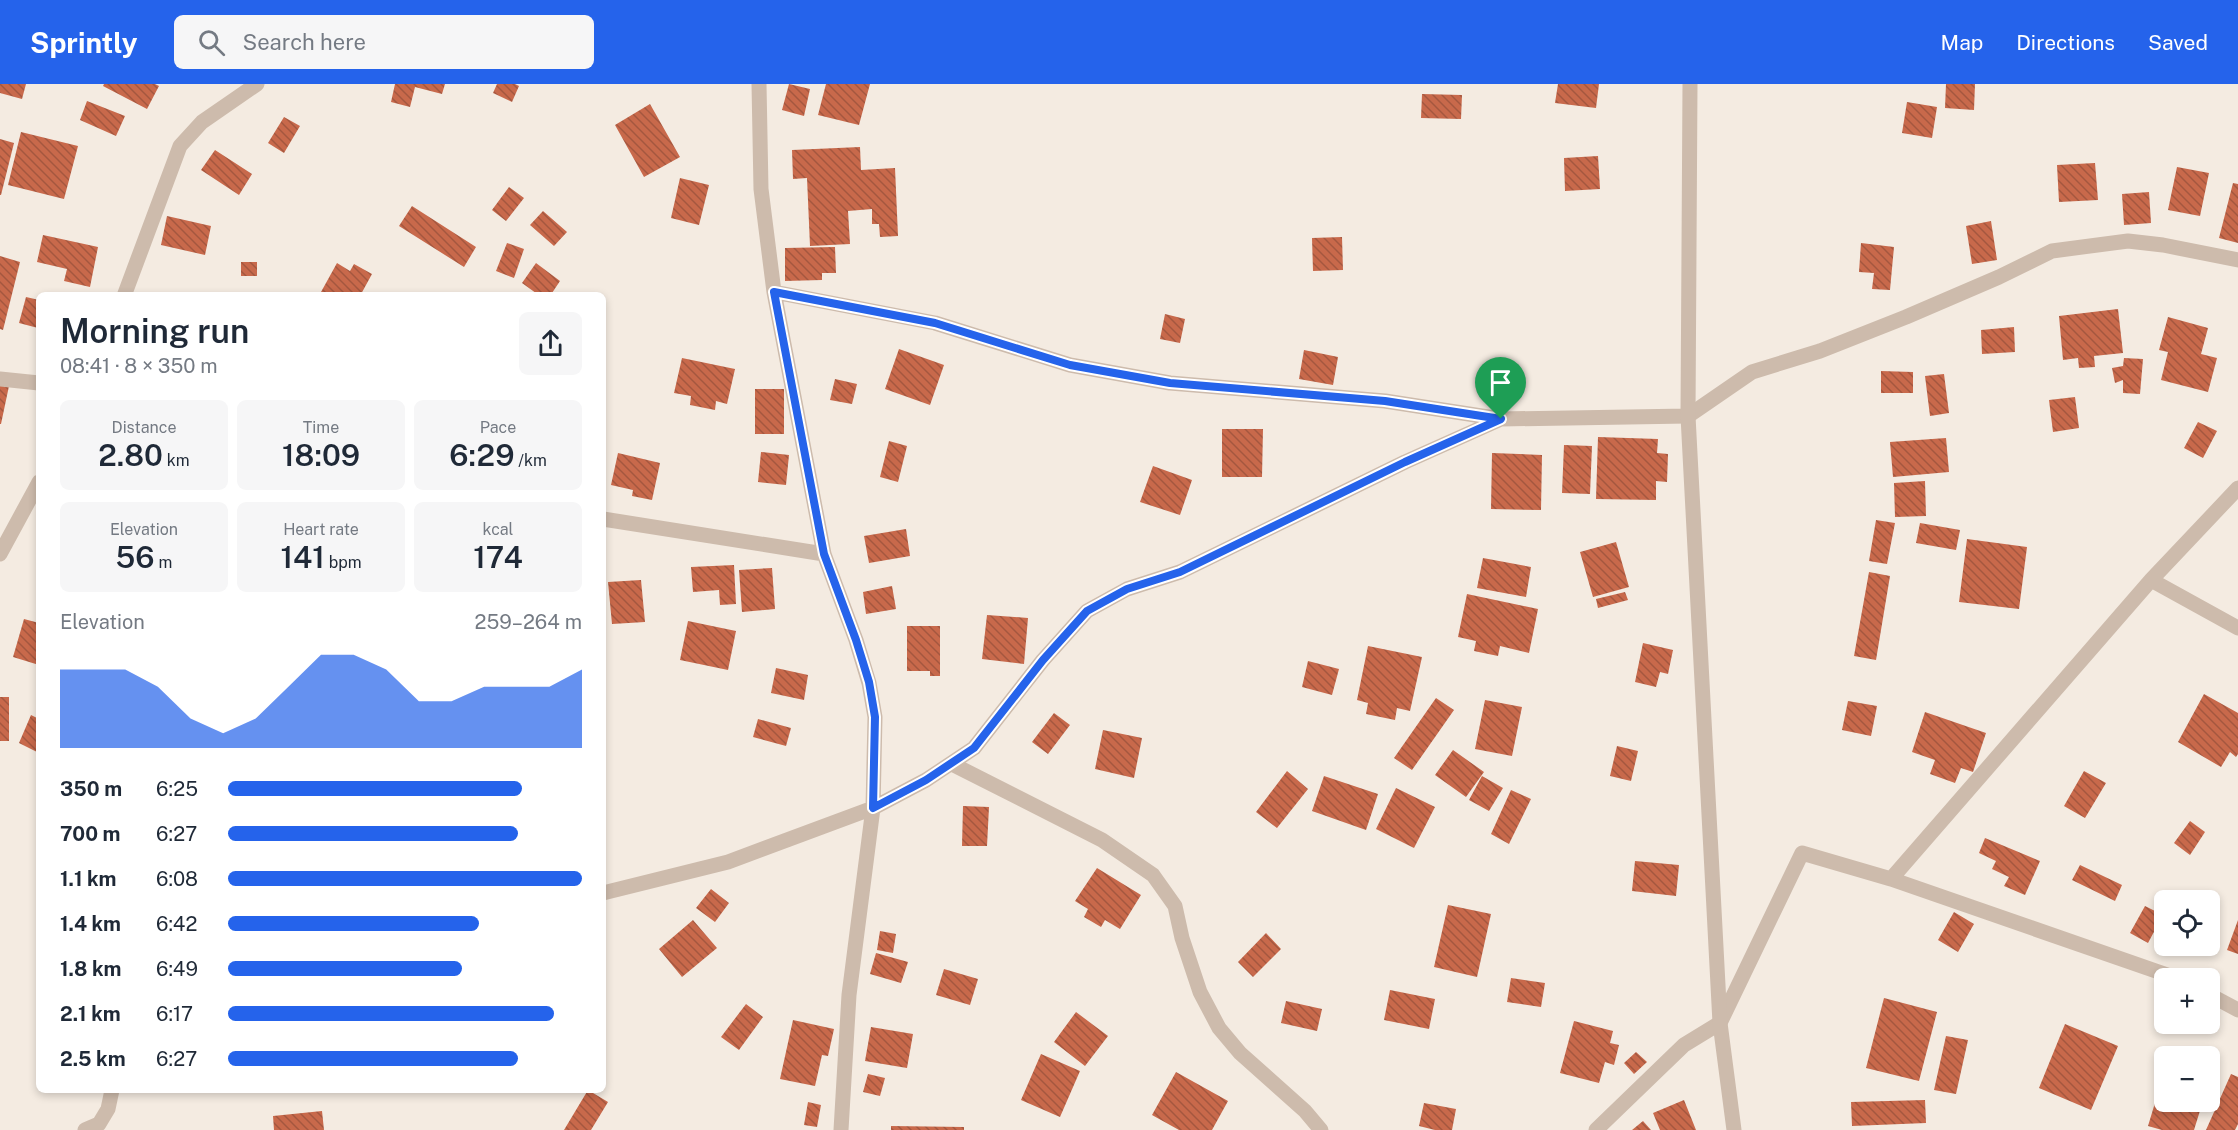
<!DOCTYPE html>
<html lang="en">
<head>
<meta charset="utf-8">
<style>
	body { margin:0; font-family:"Public Sans",sans-serif; background:#f6f6f7; color:#1f2937; height:100vh; display:flex; flex-direction:column; font-size:22px; white-space:nowrap }
	* { box-sizing:border-box; margin:0 }
	p { font-size:20px; color:#747a83 }
	.icon { flex:none; width:33px; height:33px; fill:none; stroke:currentColor; stroke-width:2; stroke-linecap:round; stroke-linejoin:round }
	.map { position:relative; flex:1; overflow:hidden }
	.panel { position:absolute; left:36px; top:208px; width:570px; height:801px; display:flex; flex-direction:column; background:#fff; border-radius:9px; box-shadow:0 3px 9px #0003 }
	.panel>* { flex:none }
	.controls { position:absolute; left:2154px; top:806px; display:grid; gap:12px }
	.controls a { display:grid; place-items:center; width:66px; height:66px; border-radius:9px; background:#fff; box-shadow:0 3px 9px #0003; font-size:30px }
	.pin { position:absolute; display:grid; place-items:center; width:51px; height:51px; color:#fff; margin:-62px -26px; border-radius:50% 50% 50% 0; rotate:-45deg; box-shadow:0 0 6px #0007 }
	.pin .icon { rotate:45deg }
	.round { display:grid; place-items:center; flex:none; width:63px; height:63px; border-radius:9px; background:#f6f6f7 }
	.headline { display:flex; align-items:center; justify-content:space-between; height:102px; padding:0 24px }
	h1 { font-size:33px; font-weight:600; line-height:45px }
	.metrics { display:grid; grid-template-columns:repeat(3,1fr); gap:9px; height:102px; padding:6px 24px }
	.metrics div { display:grid; align-content:center; border-radius:9px; background:#f6f6f7; text-align:center }
	.metrics b { font-size:30px; font-weight:600 }
	.metrics small { font-size:16px; font-weight:400 }
	.metrics p { font-size:16px }
	.chart { height:168px; padding:12px 24px }
	.chart p { display:flex; justify-content:space-between }
	.chart svg { width:100%; height:108px; margin-top:6px; fill:#2563eb; opacity:.7 }
	ul { padding:0 24px; list-style:none; font-size:20px }
	li { display:grid; grid-template-columns:96px 72px 1fr; align-items:center; height:45px }
	li i { height:15px; border-radius:8px; background:#2563eb }
	header { display:flex; align-items:center; gap:36px; box-sizing:border-box; height:84px; padding:0 30px; background:#2563eb; color:#fff }
	header strong { font-size:28px }
	nav { display:flex; gap:33px; margin-inline-start:auto; font-size:21px }
	.search { width:420px; height:54px; background:#f6f6f7; display:flex; align-items:center; gap:15px; box-sizing:border-box; padding:0 21px; border-radius:9px; color:#747a83; font-size:22px }
	.map>svg:first-child { display:block }
</style>
</head>
<body>
<header>
<strong>Sprintly</strong>
<div class="search"><svg class="icon" aria-label="search" viewBox="0 0 24 24"><circle cx="10" cy="10" r="6"/><path d="M15 15l6 6"/></svg>Search here</div>
<nav><a>Map</a><a>Directions</a><a>Saved</a></nav>
</header>
<div class="map">
<svg width="2238" height="1046" viewBox="0 0 2238 1046">
	<defs>
		<pattern id="building-back-hatch" width="6" height="6" patternUnits="userSpaceOnUse" patternTransform="scale(1.5)"><rect width="6" height="6" fill="#c8694b"/><path d="M-1 5l2 2M0 0l6 6M5-1l2 2" fill="none" stroke="#a4573f"/></pattern>
	</defs>
	<rect width="100%" height="100%" fill="#f4ebe1"/>
	<path fill="url(#building-back-hatch)" d="M0,0H26L22,15L0,9Z
		M104,0H155L159,2L147,25L103,2Z
		M395,0H445L442,10L415,3L410,23L391,18Z
		M497,0H515L519,2L512,18L493,9Z
		M789,0L810,5L804,32L782,26Z
		M826,0H870L859,41L818,31Z
		M1558,0H1599L1596,24L1555,19Z
		M1946,0H1975L1974,26L1945,24Z
		M1422,10L1462,11L1461,35L1421,34Z
		M87,17L125,32L116,52L80,36Z
		M1907,18L1937,23L1932,54L1902,49Z
		M650,20L680,73L644,93L615,41Z
		M284,33L300,42L284,69L268,59Z
		M21,48L78,62L64,115L8,101Z
		M0,55L14,59L1,111H0Z
		M860,63L861,86L895,84L898,152L880,153L879,140H872V125L848,127L850,160L810,162L807,94L793,95L792,66Z
		M215,66L252,90L239,111L201,86Z
		M1598,72L1600,105L1565,107L1564,74Z
		M2095,79L2098,116L2059,118L2057,81Z
		M2177,83L2209,89L2200,132L2168,126Z
		M680,94L709,101L699,141L671,134Z
		M2233,99L2238,100V159L2219,154Z
		M509,103L524,114L506,137L492,126Z
		M2149,108L2151,139L2124,141L2122,110Z
		M412,122L476,163L464,183L399,142Z
		M543,127L567,148L554,162L530,141Z
		M167,132L211,142L205,171L161,161Z
		M1991,137L1997,176L1972,180L1966,142Z
		M43,151L98,163L90,203L64,197L67,185L37,178Z
		M1342,153L1343,186L1313,187L1312,154Z
		M507,159L524,165L514,194L496,187Z
		M1861,159L1894,163L1890,206L1872,205L1874,189L1859,188Z
		M835,163L836,189H822V196L785,197V164Z
		M0,172L20,178L3,246L0,245Z
		M241,178H257V192H241Z
		M337,179L350,187L354,180L372,190L360,212H328L321,208Z
		M536,179L560,197L550,212H540L522,199Z
		M26,213L39,216L38,244L19,239Z
		M2118,225L2123,269L2094,272L2095,283L2079,284L2078,274L2063,276L2059,232Z
		M1165,230L1185,235L1180,259L1160,255Z
		M2168,233L2208,244L2201,270L2217,274L2208,308L2161,296L2168,268L2159,266Z
		M2014,243L2015,268L1982,270L1981,246Z
		M899,265L944,281L930,321L885,305Z
		M1304,266L1338,273L1333,301L1299,295Z
		M682,274L735,285L727,320L716,317L715,326L690,321L691,312L674,309Z
		M2124,274L2143,275L2140,310L2123,309V296L2115,299L2112,284L2123,282Z
		M1881,287L1913,288V309H1881Z
		M1944,290L1949,329L1930,332L1925,292Z
		M835,295L857,300L852,320L830,316Z
		M0,301L9,302L1,340H0Z
		M755,305H784V350H755Z
		M2075,313L2079,344L2053,348L2049,316Z
		M2198,338L2217,347L2203,374L2184,364Z
		M1222,345H1263L1262,393H1222Z
		M1598,353L1658,355L1657,369L1668,370L1667,398L1656,397V416L1596,415Z
		M1946,354L1949,388L1893,393L1890,358Z
		M889,357L907,362L898,398L880,393Z
		M1564,361L1592,362L1590,410L1562,409Z
		M761,368L789,371L786,401L758,398Z
		M618,369L660,379L652,416L632,412L633,406L611,401Z
		M1492,369L1542,371L1541,426L1491,425Z
		M1153,382L1192,396L1180,431L1140,418Z
		M1925,397L1926,432L1895,433L1894,399Z
		M1876,436L1895,439L1887,480L1869,477Z
		M1920,439L1960,446L1956,466L1916,459Z
		M906,445L910,472L869,479L864,452Z
		M1967,455L2027,463L2019,525L1959,518Z
		M1616,458L1629,503L1593,513L1580,468Z
		M1483,474L1531,483L1526,513L1477,504Z
		M734,481L736,520L720,521L719,506L693,508L691,483Z
		M772,484L775,525L742,528L739,486Z
		M1869,488L1890,492L1876,576L1854,572Z
		M641,496L645,538L612,540L608,498Z
		M892,502L896,525L866,530L863,508Z
		M1625,508L1628,516L1598,524L1596,515Z
		M1467,510L1538,525L1529,569L1500,562L1498,572L1474,567L1476,557L1458,553Z
		M987,531L1028,534L1024,580L982,575Z
		M24,535L39,539V581L13,573Z
		M688,537L736,547L728,586L680,576Z
		M907,542H940V592H930V587H907Z
		M1643,559L1673,566L1668,590L1660,588L1656,603L1635,598Z
		M1368,562L1422,573L1410,627L1397,624L1395,636L1366,630L1368,619L1357,616Z
		M1308,577L1339,585L1332,611L1302,603Z
		M776,584L808,591L804,616L771,609Z
		M2204,610L2238,629V670L2236,673L2230,668L2221,683L2178,658Z
		M0,613H9V657H0Z
		M1436,614L1454,626L1412,686L1394,674Z
		M1485,616L1522,623L1512,672L1475,665Z
		M1848,617L1877,622L1871,652L1842,646Z
		M1925,628L1986,649L1973,688L1961,684L1955,699L1930,690L1935,676L1912,668Z
		M1054,629L1070,641L1048,670L1032,658Z
		M31,631L39,635V669L19,659Z
		M758,635L791,644L786,662L753,653Z
		M1103,646L1142,654L1134,694L1095,685Z
		M1617,662L1638,667L1631,697L1610,692Z
		M1453,666L1484,688L1466,713L1435,691Z
		M1287,687L1308,705L1277,744L1256,728Z
		M2084,687L2106,699L2085,734L2064,722Z
		M1324,692L1378,710L1366,746L1312,727Z
		M1482,692L1503,704L1489,727L1469,716Z
		M1396,704L1435,723L1414,764L1376,745Z
		M1511,706L1531,715L1509,760L1491,750Z
		M963,722L989,723L987,762H962Z
		M2190,737L2205,748L2190,771L2174,759Z
		M1985,754L2040,777L2025,811L2004,802L2009,793L1992,785L1996,777L1979,769Z
		M1635,777L1679,781L1676,812L1632,807Z
		M2080,781L2122,801L2115,817L2072,796Z
		M1097,784L1141,811L1120,845L1105,836L1101,843L1084,833L1088,825L1075,817Z
		M711,805L729,819L715,838L696,824Z
		M1448,821L1491,830L1477,893L1434,883Z
		M2145,822L2163,831L2148,859L2130,849Z
		M1954,828L1974,840L1958,868L1938,856Z
		M693,836L717,864L682,893L659,865Z
		M2238,836V870L2227,866Z
		M880,847L896,850L893,869L877,866Z
		M1266,849L1281,865L1253,893L1238,878Z
		M876,869L908,878L901,899L870,890Z
		M944,885L978,895L970,921L936,911Z
		M1511,894L1545,899L1541,923L1507,918Z
		M1390,906L1435,915L1429,945L1384,936Z
		M1884,914L1937,928L1919,997L1866,984Z
		M1286,917L1322,925L1317,947L1281,939Z
		M746,920L763,933L739,966L721,953Z
		M1076,928L1108,952L1085,982L1054,958Z
		M793,936L834,945L828,972L822,971L815,1002L780,995Z
		M1574,937L1613,947L1610,959L1619,961L1614,981L1605,978L1599,999L1560,989Z
		M2065,940L2118,962L2091,1026L2039,1004Z
		M871,943L913,950L907,984L865,977Z
		M1946,952L1968,956L1956,1010L1934,1006Z
		M2171,966L2190,971L2189,972H2169Z
		M1636,968L1647,978L1634,990L1624,979Z
		M1041,970L1080,987L1060,1033L1021,1016Z
		M2210,977L2214,979L2210,993Z
		M1176,988L1228,1017L1212,1046H1179L1152,1031Z
		M2164,989V1017H2203L2194,1046H2162L2148,1042Z
		M868,990L885,994L880,1012L863,1008Z
		M2231,990L2238,993V1040L2235,1046H2206Z
		M588,1006L608,1018L591,1046H564Z
		M1684,1016L1696,1046H1660L1653,1029Z
		M1925,1016L1926,1039L1852,1042L1851,1018Z
		M808,1018L821,1021L817,1043L804,1041Z
		M1424,1019L1456,1025L1452,1046H1435L1419,1042Z
		M322,1027L324,1046H274L273,1032Z
		M1643,1037L1651,1046H1632Z
		M891,1042L964,1043V1046H891Z"/>
	<g fill="none" stroke-linecap="round" stroke-linejoin="round">
		<path stroke="#cdbbac" stroke-width="15" d="M759,0L761,105L774,208L824,470L856,556L869,599L875,633L873,724L849,911L841,1046
			M774,208L935,239L1070,281L1170,299L1385,317L1501,335
			M124,212L180,62L202,38L257,0
			M0,295L39,299
			M603,435L824,470
			M0,470L39,398
			M2151,496L2238,544
			M952,680L1102,756L1153,791L1175,822L1182,854L1200,908L1219,944L1240,969L1305,1027L1321,1046
			M1891,795L2176,894
			M603,809L728,778L873,724L926,696L974,664L1043,576L1087,527L1127,505L1180,488L1405,378L1501,335L1688,332L1752,288L1820,267L1906,233L1999,193L2052,167L2128,157L2163,161L2238,176
			M2210,911L2238,926
			M85,1046L99,1040L108,1025L112,1006
			M1596,1046L1684,961L1720,939L1802,769L1891,795L2151,496L2238,404"/>
		<path stroke="#cdbbac" stroke-width="15" d="M1690,0L1688,332L1720,939L1734,1046"/>
	</g>
	<g fill="none" stroke-linecap="round" stroke-linejoin="round">
		<defs>
			<path id="route" d="M774,208L935,239L1070,281L1170,299L1385,317L1501,335L1405,378L1180,488L1127,505L1087,527L1043,576L974,664L926,696L873,724L875,633L869,598L856,556L824,470Z"/>
		</defs>
		<use href="#route" stroke="#fff" stroke-width="12"/>
		<use href="#route" stroke="#2563eb" stroke-width="8"/>
	</g>
</svg>
<div class="controls">
<a><svg class="icon" aria-label="locate" viewBox="0 0 24 24"><circle cx="12" cy="12" r="6"/><path d="M12 2v4M12 18v4M2 12h4M18 12h4"/></svg></a>
<a>+</a>
<a>−</a>
</div>
<div class="pin" style="left:1501px;top:335px;background:#1e9e55"><svg class="icon" aria-label="arrive" viewBox="0 0 24 24"><path d="M6 21V4h12l-3 4 3 4H6"/></svg></div>
<section class="panel">
<div class="headline"><div><h1>Morning run</h1><p>08:41 · 8 × 350 m</p></div><a class="round"><svg class="icon" aria-label="share" viewBox="0 0 24 24"><path d="M12 15V3M7 8l5-5 5 5M5 13v7h14v-7"/></svg></a></div>
<div class="metrics">
<div><p>Distance</p><b>2.80<small> km</small></b></div>
<div><p>Time</p><b>18:09</b></div>
<div><p>Pace</p><b>6:29<small> /km</small></b></div>
</div>
<div class="metrics">
<div><p>Elevation</p><b>56<small> m</small></b></div>
<div><p>Heart rate</p><b>141<small> bpm</small></b></div>
<div><p>kcal</p><b>174</b></div>
</div>
<div class="chart"><p><span>Elevation</span>259–264 m</p>
<svg viewBox="0 0 160 44" preserveAspectRatio="none"><path d="M0 44V12L10 12L20 12L30 19L40 32L50 38L60 32L70 19L80 6L90 6L100 12L110 25L120 25L130 19L140 19L150 19L160 12V44z"/></svg>
</div>
<ul>
<li><b>350 m</b>6:25<i style="width:83%"></i></li>
<li><b>700 m</b>6:27<i style="width:82%"></i></li>
<li><b>1.1 km</b>6:08<i style="width:100%"></i></li>
<li><b>1.4 km</b>6:42<i style="width:71%"></i></li>
<li><b>1.8 km</b>6:49<i style="width:66%"></i></li>
<li><b>2.1 km</b>6:17<i style="width:92%"></i></li>
<li><b>2.5 km</b>6:27<i style="width:82%"></i></li>
</ul>
</section>
</div>
</body>
</html>
